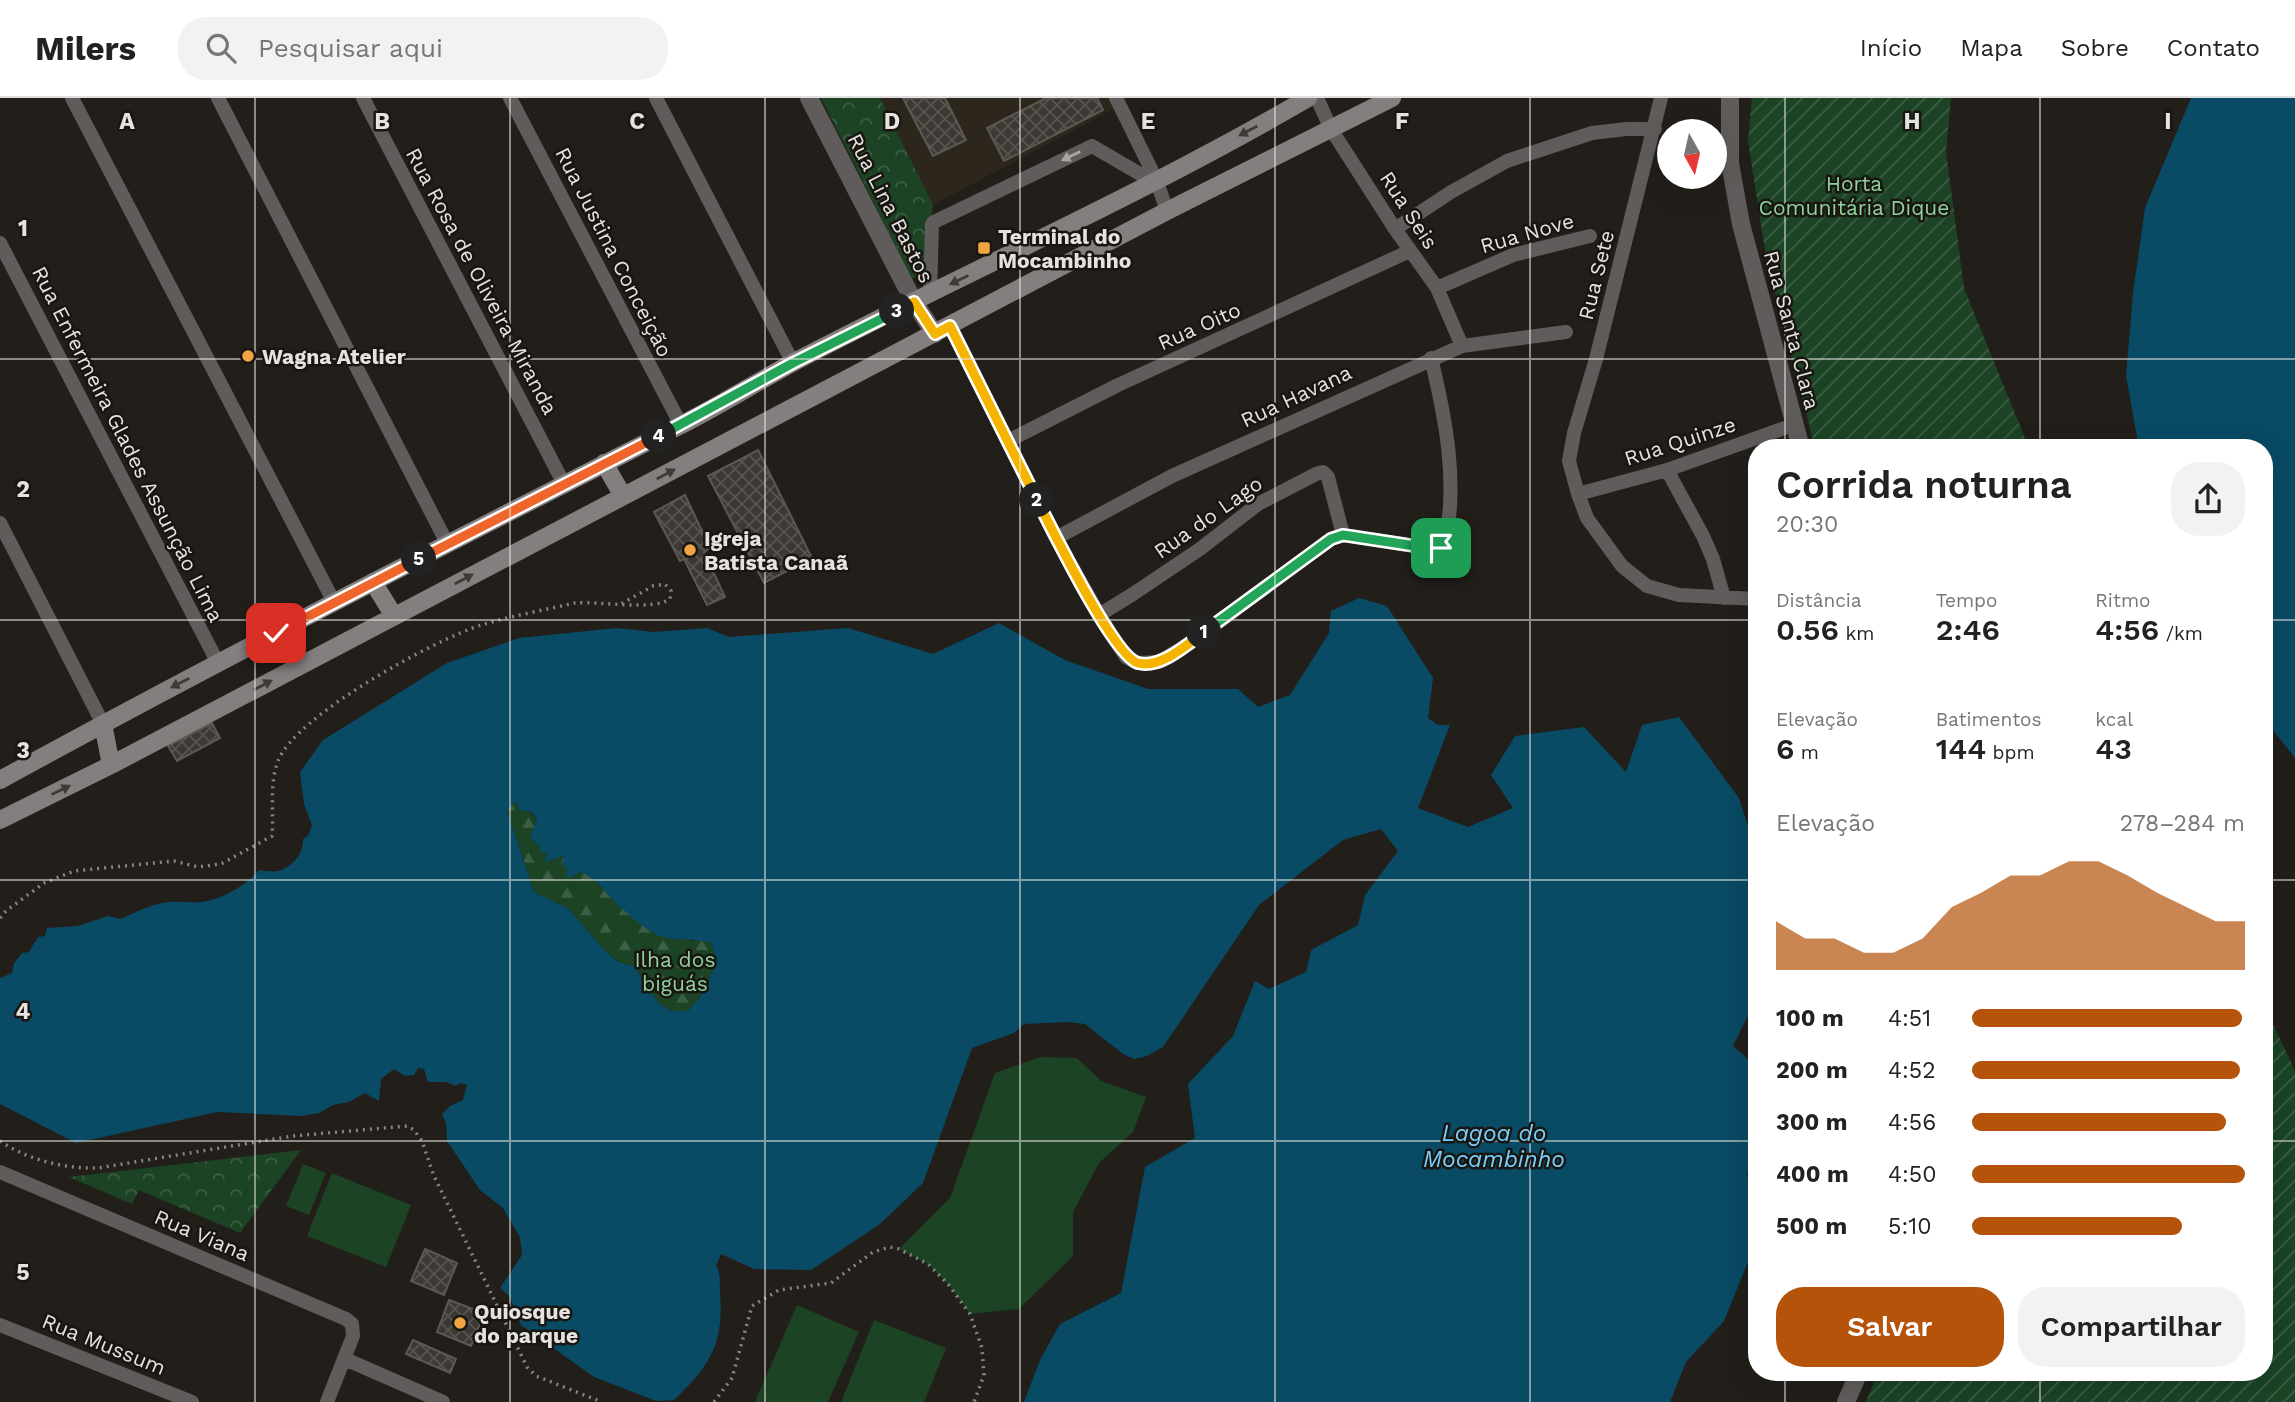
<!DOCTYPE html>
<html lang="pt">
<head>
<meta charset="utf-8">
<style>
	body { margin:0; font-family:"Work Sans",sans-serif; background:#f2f2f2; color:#222; height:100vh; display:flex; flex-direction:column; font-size:26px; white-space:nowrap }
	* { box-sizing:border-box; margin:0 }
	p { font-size:23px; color:#767676 }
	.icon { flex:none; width:38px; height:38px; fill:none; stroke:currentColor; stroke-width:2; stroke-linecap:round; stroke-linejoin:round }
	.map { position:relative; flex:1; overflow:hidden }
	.drawer { position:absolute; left:1748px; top:341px; width:525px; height:942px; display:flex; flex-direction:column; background:#fff; border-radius:28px; box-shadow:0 7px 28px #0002 }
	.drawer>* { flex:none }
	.needle { width:46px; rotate:172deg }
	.controls { position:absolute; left:1657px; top:21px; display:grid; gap:14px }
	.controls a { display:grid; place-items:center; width:70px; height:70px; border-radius:50%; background:#fff; box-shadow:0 7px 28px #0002; font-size:35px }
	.pin { position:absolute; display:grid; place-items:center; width:60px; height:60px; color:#fff; margin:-30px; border-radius:14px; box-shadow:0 4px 10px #0006 }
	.km { position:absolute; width:35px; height:35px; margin:-18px; border-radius:50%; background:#222; color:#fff; font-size:19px; line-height:35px; text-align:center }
	.round { display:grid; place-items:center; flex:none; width:74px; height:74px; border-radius:28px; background:#f2f2f2 }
	.summary { display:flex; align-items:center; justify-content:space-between; height:119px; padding:0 28px }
	h1 { font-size:38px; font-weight:600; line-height:52px }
	.stats { display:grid; grid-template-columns:repeat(3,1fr); gap:10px; height:119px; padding:7px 28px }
	.stats div { display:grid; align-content:center }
	.stats b { font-size:30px; font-weight:600 }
	.stats small { font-size:19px; font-weight:400 }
	.stats p { font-size:19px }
	.chart { height:196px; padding:14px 28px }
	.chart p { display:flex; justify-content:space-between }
	.chart svg { width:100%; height:126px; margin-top:7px; fill:#b45309; opacity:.7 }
	.cta { display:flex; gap:14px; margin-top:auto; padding:14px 28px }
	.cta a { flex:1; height:80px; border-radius:28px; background:#b45309; color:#fff; font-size:28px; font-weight:600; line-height:80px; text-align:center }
	.cta a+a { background:#f2f2f2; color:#222 }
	ul { padding:0 28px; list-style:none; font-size:23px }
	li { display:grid; grid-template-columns:112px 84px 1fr; align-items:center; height:52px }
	li i { height:18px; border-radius:9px; background:#b45309 }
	header { display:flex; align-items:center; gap:42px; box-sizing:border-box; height:98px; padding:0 35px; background:#fff; border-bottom:2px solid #e0e0e0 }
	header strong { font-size:33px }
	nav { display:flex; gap:38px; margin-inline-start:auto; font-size:24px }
	.search { width:490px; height:63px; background:#f2f2f2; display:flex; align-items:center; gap:18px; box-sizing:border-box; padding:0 24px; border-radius:28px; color:#767676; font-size:26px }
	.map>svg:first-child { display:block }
</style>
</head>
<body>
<header>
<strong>Milers</strong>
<div class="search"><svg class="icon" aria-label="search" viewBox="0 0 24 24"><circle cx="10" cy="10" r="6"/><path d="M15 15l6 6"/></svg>Pesquisar aqui</div>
<nav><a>Início</a><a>Mapa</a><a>Sobre</a><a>Contato</a></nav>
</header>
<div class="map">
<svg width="2295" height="1304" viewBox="0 0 2295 1304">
	<defs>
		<pattern id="forest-firs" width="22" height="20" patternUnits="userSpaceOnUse" patternTransform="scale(1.75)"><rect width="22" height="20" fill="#1b4324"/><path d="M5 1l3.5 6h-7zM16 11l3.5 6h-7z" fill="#3c5e44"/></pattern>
		<pattern id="park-crowns" width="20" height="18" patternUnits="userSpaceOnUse" patternTransform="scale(1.75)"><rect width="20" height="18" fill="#1b4324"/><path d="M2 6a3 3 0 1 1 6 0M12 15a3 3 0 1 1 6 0" fill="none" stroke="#3c5e44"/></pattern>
		<pattern id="garden-furrows" width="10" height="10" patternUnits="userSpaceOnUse" patternTransform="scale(1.75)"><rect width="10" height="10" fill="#1b4324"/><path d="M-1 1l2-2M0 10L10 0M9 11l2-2" fill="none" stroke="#3c5e44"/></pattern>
		<pattern id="building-cross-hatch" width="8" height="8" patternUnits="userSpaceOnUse" patternTransform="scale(1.75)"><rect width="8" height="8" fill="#3c3833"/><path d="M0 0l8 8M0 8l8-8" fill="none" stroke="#585550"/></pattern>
	</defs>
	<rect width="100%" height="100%" fill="#221f1a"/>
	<path fill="#2c261c" d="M821,0H1113L1118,9L933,107L922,176Z"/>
	<path fill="#1b4324" d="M1040,959L1077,960L1101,983L1146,999L1133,1034L1099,1065L1073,1114V1158L1019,1211L970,1216L948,1186L928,1166L899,1151L950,1100L995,975Z
		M303,1066L326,1075L309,1117L286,1108Z
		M332,1075L411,1107L386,1169L307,1138Z
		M797,1207L859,1234L828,1304H755Z
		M874,1222L946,1250L924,1304H841Z"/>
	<path fill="url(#forest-firs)" d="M517,702C524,710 531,714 537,723C533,737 537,746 547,756L545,763L563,758L569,779L580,774L588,776L622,810L692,843L701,841L711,845L717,864L700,899L688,913H673L659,906L634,868L620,864L607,855L568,810L534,794L507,712Z"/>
	<path fill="url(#park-crowns)" d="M821,0H880L933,107L922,176L912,181Z
		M301,1052L240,1135L139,1092L132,1106L69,1079Z"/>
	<path fill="url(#garden-furrows)" d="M1752,0H1951L1946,54L1964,190L2029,350H1815L1766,159L1748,43Z
		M2265,909L2295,973V1304H1866L1878,1274H2264Z"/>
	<path fill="#094a64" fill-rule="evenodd" d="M2191,0H2295V660L2265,622L2264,350H2139L2126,278L2133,195L2145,110Z
		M1359,500L1387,508L1433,580L1428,620L1438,627H1450L1418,710L1468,729L1513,710L1491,677L1515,638L1584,629L1626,674L1642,627L1679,619L1739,700L1757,757V899L1733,948L1757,969V1071L1747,1075L1750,1097L1757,1107V1142L1724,1223L1686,1264L1670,1304H1024L1040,1262L1060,1226L1121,1195L1145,1069L1195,1040L1188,986L1233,938L1255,883L1269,891L1306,874L1311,852L1358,827L1365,797L1398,753L1381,731L1343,742L1259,807L1163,949L1147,958L1134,961L1123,956L1085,926L1067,924L1024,926L1014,935L972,950L923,1085L880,1126L811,1172L754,1171L721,1156L716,1168C722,1178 719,1184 720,1195C724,1246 710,1268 674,1302L656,1303L594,1279L521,1227L510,1199L500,1190L522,1157L520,1139L503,1110L480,1092L447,1043L446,1026L442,1016L450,1008L463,1002L467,987L460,985L455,988L447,984H428L424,971L418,970L414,977L405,978L394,971L381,981L379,1003L365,995L349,1004L333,1007L319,1015L301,1018L217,1014L76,1045L0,1006V880L12,875L14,865L22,855L29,854L38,839L45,838L47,830L78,828L108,818L121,821C136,814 151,806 168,804C179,803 191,805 202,804C223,801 245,788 259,772C264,773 272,774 278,773C292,769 304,756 303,741L308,738L312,727L304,706L300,674L323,642L447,565L519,540L617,530L653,534L707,530L729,539L848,530L933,556L999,525L1065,562L1148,591H1238L1258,609L1290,597L1329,535L1331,513ZM517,703L519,712L531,714L537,722L530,738L534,744L539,747L541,753L547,756L544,764L563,758L564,761L562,766L567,770L566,777L569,780L580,774C597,780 608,798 621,810C631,818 641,828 652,834C668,845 693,839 711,845L717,864L700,899L688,913H673L659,906L634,868L619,864L607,855L568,810L534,794L507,712Z"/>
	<path fill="url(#building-cross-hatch)" stroke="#5c5852" stroke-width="2" d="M903,0H945L966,42L933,58Z
		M1046,0H1097L1103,12L1004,63L987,30Z
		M758,352L812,460L764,485L708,378Z
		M685,397L710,450L704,454L725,499L707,507L684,461L680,463L654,414Z
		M212,625L220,640L177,663L168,648Z
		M425,1151L457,1165L444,1197L411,1183Z
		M449,1202L484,1215L471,1248L437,1234Z
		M413,1242L456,1261L450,1275L406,1256Z"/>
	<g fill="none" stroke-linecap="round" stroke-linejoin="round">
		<path stroke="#898682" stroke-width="3.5" stroke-dasharray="2 5" stroke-linecap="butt" d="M0,820L6,813L44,785L74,773L174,763L198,769L221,766L272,738C274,714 269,686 278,663C295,618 434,542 481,527C511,518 544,512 575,505C599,503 653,513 670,501L671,493L665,486L653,488L621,506
			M0,1043C28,1062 65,1071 98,1070L293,1038L407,1028L414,1032L422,1043L434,1078L527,1269L536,1278L602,1304
			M714,1304L732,1280L752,1208L779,1192L831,1185L873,1154L890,1149L899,1151L928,1166L948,1186L970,1216L982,1250L984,1277L974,1304"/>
		<path stroke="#605c5c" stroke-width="14" d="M72,0L334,504
			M218,0L448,447
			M363,0L564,386
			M510,0L681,327
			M656,0L793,265
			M1116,0L1156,81L1167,113
			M1317,0L1331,31L1395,131L1437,190L1462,248
			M1661,0L1596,261L1574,335L1569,363L1578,396L1587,420L1622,468L1647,488L1679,497L1757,501
			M1395,131L1451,94L1507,63L1592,35L1626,31H1655
			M0,145L218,565
			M1437,190L1513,157L1590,138
			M930,196L932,126L934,124L1092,48L1152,83
			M950,228L1056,440L1099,517L1126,559L1137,565L1159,564L1190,545L1331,441L1343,437L1435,451L1445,447C1458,384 1446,322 1431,260
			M1008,343L1118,287L1410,153
			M1667,372L1703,438L1713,461L1724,500
			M1578,396L1667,372L1793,327
			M0,425L103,626
			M1056,440L1172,378L1462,248L1566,234
			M1099,517L1133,496L1200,451L1258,406L1316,376L1323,374L1328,379L1343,437
			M0,1074L346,1221L352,1226L353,1238L327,1304
			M0,1227L192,1304
			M345,1261L443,1304"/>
		<path stroke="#605c5c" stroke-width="18" d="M809,0L914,204L935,236
			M1730,0V65L1741,126L1801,350
			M1846,1304L1859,1274"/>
		<path stroke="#847f7e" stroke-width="18" d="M604,365L623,398
			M373,484L394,518
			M103,626L111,667
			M0,682C223,560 450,444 677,329C717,309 755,285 794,264C964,175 1142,97 1308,0
			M0,722L111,667L1167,113L1392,0"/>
	</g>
	<defs><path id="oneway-solid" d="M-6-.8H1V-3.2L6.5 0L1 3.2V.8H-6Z" transform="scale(1.75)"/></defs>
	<g fill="#3e3b37">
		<use href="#oneway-solid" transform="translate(1248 33) rotate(152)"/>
		<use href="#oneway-solid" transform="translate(959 182) rotate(154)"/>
		<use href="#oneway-solid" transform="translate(666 376) rotate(-28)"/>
		<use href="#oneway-solid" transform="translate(464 481) rotate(-28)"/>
		<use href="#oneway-solid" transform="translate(180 585) rotate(153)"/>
		<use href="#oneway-solid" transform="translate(263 587) rotate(-28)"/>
		<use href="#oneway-solid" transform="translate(61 692) rotate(-26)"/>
	</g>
	<use fill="#a9a6a5" href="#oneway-solid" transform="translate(1071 58) rotate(154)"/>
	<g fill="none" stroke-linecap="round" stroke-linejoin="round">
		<defs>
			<path id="split-1" d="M1204,534L1331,441L1343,437L1435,451L1441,450"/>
			<path id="split-2" d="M1037,402C1051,429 1114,559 1138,565C1160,571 1187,547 1204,534"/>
			<path id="split-3" d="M897,213L914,204L935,236L950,228L1037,402"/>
			<path id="split-4" d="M659,338L793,265L897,213"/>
			<path id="split-5" d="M419,461L659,338"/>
			<path id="split-6" d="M276,535L419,461"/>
		</defs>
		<use href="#split-1" stroke="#fff" stroke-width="14"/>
		<use href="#split-2" stroke="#fff" stroke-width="14"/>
		<use href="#split-3" stroke="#fff" stroke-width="14"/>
		<use href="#split-4" stroke="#fff" stroke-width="14"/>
		<use href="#split-5" stroke="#fff" stroke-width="14"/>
		<use href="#split-6" stroke="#fff" stroke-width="14"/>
		<use href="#split-1" stroke="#22a559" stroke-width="9"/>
		<use href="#split-2" stroke="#f5b400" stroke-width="9"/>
		<use href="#split-3" stroke="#f5b400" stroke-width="9"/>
		<use href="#split-4" stroke="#22a559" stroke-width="9"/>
		<use href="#split-5" stroke="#f0652b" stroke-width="9"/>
		<use href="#split-6" stroke="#f0652b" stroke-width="9"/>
	</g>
	<path fill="none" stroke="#e5e3e0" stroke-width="2" stroke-opacity="0.55" d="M255,0V1304M510,0V1304M765,0V1304M1020,0V1304M1275,0V1304M1530,0V1304M1785,0V350M2040,0V350M0,261H2295M0,522H1757M2264,522H2295M0,782H1757M2264,782H2295M0,1043H1757M2264,1043H2295M1785,1274V1304M2040,1274V1304"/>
	<g fill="#f3a442" stroke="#191611" stroke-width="2.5">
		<rect x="977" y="143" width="14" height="14" rx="3.5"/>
		<circle cx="248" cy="258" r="7"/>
		<circle cx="690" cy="452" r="7"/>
		<circle cx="460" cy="1225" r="7"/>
	</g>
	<g text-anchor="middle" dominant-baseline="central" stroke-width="5" stroke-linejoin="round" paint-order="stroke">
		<g font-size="21" fill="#8fd39b" stroke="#191611">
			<text x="1854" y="85">Horta<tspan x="1854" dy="24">Comunitária Dique</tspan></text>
			<text x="675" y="861">Ilha dos<tspan x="675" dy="24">biguás</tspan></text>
		</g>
		<g font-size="21" fill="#e5e3e0" stroke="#191611">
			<text transform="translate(891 110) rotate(63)">Rua Lina Bastos</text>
			<text transform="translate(1409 112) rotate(57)">Rua Seis</text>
			<text transform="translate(1527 135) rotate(-16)">Rua Nove</text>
			<text transform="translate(614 154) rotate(63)">Rua Justina Conceição</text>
			<text transform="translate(1596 177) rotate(-76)">Rua Sete</text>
			<text transform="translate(482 183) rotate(62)">Rua Rosa de Oliveira Miranda</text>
			<text transform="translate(1199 228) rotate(-24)">Rua Oito</text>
			<text transform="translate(1792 232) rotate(75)">Rua Santa Clara</text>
			<text transform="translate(1296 298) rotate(-25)">Rua Havana</text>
			<text transform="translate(1680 343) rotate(-18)">Rua Quinze</text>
			<text transform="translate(128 346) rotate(63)">Rua Enfermeira Glades Assunção Lima</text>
			<text transform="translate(1208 419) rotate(-35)">Rua do Lago</text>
			<text transform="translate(202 1137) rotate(23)">Rua Viana</text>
			<text transform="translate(104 1246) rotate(22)">Rua Mussum</text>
		</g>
		<g font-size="21" font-weight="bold" fill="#e5e3e0" stroke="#191611" text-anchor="start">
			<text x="998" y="138">Terminal do<tspan x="998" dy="24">Mocambinho</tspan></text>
			<text x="262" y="258">Wagna Atelier</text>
			<text x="704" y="440">Igreja<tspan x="704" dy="24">Batista Canaã</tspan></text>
			<text x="474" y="1213">Quiosque<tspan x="474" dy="24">do parque</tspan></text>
		</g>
		<g font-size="23" font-style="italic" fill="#79d0fc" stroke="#191611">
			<text x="1494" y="1035">Lagoa do<tspan x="1494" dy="26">Mocambinho</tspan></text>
		</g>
	</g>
	<g font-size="23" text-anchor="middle" font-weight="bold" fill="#e5e3e0" stroke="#191611" stroke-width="5" stroke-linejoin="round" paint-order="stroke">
		<text x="127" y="31">A</text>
		<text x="382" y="31">B</text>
		<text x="637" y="31">C</text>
		<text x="892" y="31">D</text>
		<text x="1148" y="31">E</text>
		<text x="1402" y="31">F</text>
		<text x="1912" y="31">H</text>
		<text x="2168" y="31">I</text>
		<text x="23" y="138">1</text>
		<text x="23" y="399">2</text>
		<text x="23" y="660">3</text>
		<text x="23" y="921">4</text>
		<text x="23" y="1182">5</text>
	</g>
</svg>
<div class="controls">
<a><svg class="needle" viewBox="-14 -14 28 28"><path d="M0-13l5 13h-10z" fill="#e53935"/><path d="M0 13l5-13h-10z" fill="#767676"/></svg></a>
</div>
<div class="pin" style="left:1441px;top:450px;background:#1e9e55"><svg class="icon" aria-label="arrive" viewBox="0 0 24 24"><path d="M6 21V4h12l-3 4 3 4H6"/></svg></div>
<div class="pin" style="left:276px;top:535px;background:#d93025"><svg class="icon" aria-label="check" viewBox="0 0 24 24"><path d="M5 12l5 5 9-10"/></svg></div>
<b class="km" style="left:1204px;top:534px">1</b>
<b class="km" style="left:1037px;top:402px">2</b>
<b class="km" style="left:897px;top:213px">3</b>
<b class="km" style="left:659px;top:338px">4</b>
<b class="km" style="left:419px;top:461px">5</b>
<section class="drawer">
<div class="summary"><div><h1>Corrida noturna</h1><p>20:30</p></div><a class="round"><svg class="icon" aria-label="share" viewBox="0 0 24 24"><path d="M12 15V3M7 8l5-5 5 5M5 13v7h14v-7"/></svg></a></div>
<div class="stats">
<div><p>Distância</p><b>0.56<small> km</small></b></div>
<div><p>Tempo</p><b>2:46</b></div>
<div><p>Ritmo</p><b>4:56<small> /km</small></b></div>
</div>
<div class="stats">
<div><p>Elevação</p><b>6<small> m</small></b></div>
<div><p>Batimentos</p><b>144<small> bpm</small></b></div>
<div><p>kcal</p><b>43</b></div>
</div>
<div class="chart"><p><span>Elevação</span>278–284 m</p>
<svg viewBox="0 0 160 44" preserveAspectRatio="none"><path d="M0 44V27L10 33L20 33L30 38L40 38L50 33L60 22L70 17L80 11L90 11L100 6L110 6L120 11L130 17L140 22L150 27L160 27V44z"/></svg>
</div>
<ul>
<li><b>100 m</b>4:51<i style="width:99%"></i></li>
<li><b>200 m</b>4:52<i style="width:98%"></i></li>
<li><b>300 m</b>4:56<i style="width:93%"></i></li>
<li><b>400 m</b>4:50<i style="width:100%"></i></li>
<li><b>500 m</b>5:10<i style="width:77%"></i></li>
</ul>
<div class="cta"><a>Salvar</a><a>Compartilhar</a></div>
</section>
</div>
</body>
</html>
